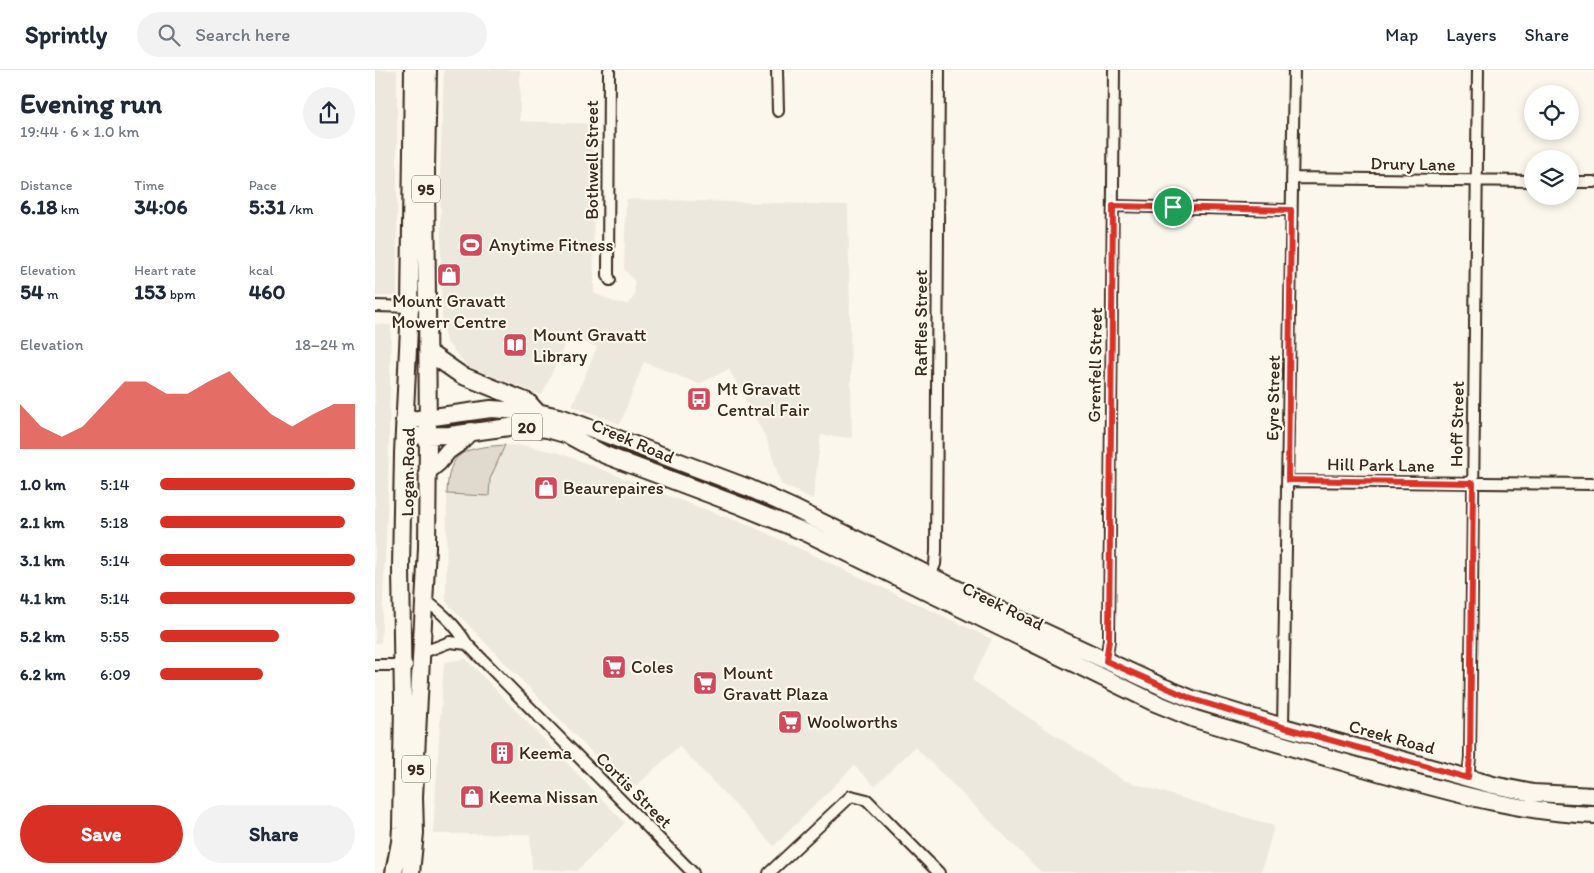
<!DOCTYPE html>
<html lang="en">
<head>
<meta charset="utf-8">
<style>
	body { margin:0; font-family:Itim,sans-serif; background:#f2f2f3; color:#1f2937; height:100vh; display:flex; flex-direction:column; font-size:19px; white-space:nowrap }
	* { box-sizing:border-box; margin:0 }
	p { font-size:16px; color:#747a83 }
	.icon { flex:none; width:28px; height:28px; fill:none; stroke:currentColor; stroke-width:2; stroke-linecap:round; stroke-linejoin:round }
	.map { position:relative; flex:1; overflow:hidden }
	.details { display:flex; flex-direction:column; background:#fff; width:375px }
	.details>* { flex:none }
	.controls { position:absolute; left:1149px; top:15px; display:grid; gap:10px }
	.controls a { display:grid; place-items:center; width:55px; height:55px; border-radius:50%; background:#fff; box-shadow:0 2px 8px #0003; font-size:25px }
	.pin { position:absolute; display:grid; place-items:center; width:42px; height:42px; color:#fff; margin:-21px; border:2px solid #fff; border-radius:50%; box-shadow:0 1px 5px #0007 }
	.round { display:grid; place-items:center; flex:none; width:52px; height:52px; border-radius:26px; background:#f2f2f3 }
	.overview { display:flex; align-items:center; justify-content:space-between; height:85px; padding:0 20px }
	h1 { font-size:28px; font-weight:800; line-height:38px }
	.metrics { display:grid; grid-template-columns:repeat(3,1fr); gap:8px; height:85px; padding:5px 20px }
	.metrics div { display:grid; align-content:center }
	.metrics b { font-size:21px; font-weight:800 }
	.metrics small { font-size:14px; font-weight:400 }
	.metrics p { font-size:14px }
	.chart { height:140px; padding:10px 20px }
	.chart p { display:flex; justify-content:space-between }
	.chart svg { width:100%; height:90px; margin-top:5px; fill:#d93025; opacity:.7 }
	.primary-button { display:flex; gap:10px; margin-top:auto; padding:10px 20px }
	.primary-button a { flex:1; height:58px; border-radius:30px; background:#d93025; color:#fff; font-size:20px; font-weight:800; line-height:58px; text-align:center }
	.primary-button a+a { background:#f2f2f3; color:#1f2937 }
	ul { padding:0 20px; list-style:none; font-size:16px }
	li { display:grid; grid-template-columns:80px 60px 1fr; align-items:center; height:38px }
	li i { height:12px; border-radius:6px; background:#d93025 }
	header { display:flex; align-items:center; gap:30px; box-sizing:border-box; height:70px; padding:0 25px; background:#fff; border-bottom:1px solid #e0e1e3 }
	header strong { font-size:24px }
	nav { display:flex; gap:28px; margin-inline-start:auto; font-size:18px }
	.search { width:350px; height:45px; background:#f2f2f3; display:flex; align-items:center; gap:12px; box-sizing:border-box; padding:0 18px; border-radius:28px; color:#747a83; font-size:19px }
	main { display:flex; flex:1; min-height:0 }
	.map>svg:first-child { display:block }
</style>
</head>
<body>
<header>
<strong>Sprintly</strong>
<div class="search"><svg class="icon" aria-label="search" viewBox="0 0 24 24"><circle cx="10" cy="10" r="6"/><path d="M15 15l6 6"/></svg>Search here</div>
<nav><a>Map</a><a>Layers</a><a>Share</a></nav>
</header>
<main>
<section class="details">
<div class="overview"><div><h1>Evening run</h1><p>19:44 · 6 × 1.0 km</p></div><a class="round"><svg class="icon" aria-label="share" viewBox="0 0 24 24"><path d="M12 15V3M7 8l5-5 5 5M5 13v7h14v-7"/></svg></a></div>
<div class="metrics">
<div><p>Distance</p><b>6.18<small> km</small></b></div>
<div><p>Time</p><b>34:06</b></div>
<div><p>Pace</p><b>5:31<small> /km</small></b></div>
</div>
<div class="metrics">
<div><p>Elevation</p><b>54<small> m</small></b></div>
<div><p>Heart rate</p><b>153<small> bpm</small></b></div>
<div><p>kcal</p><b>460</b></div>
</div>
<div class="chart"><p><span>Elevation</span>18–24 m</p>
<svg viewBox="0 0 160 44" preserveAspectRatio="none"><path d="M0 44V22L10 33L20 38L30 33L40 22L50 11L60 11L70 17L80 17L90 11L100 6L110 17L120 27L130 33L140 27L150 22L160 22V44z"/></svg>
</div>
<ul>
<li><b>1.0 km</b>5:14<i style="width:100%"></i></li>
<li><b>2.1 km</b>5:18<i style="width:95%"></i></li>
<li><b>3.1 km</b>5:14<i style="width:100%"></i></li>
<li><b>4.1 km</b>5:14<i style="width:100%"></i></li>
<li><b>5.2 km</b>5:55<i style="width:61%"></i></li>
<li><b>6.2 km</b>6:09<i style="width:53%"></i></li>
</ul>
<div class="primary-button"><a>Save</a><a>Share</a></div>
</section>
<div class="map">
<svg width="1219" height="803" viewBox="0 0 1219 803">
	<rect width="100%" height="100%" fill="#fbf7ec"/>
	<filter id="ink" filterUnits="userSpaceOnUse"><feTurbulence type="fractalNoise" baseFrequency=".02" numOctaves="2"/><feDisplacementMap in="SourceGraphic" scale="10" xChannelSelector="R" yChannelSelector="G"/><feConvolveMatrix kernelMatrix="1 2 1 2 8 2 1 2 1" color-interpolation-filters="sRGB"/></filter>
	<g filter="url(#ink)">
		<path fill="#ede8dd" d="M0,0H22V226H0Z
			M69,0H145V51L218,54L219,223L239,232L253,234L260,225L259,210L249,199L251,129L473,135L477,368L446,365L438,429L406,414L392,370L354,299L324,314L269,292L245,354L197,336L222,277L193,267L167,325L92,296L71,271L67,257L65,102Z
			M0,254L16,255L13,424L6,573H0Z
			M130,375L152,376L185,383L299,428L376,456L617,569L597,610L748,710L899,756L886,803L666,802L540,677L500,716L479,696L399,776L304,676L255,722L71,532L72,424L114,426L115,409Z
			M91,589L250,753L202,801L157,799L155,764H58L69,592Z"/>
		<path fill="#dfd9ce" stroke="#8d8276" d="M130,375L115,409L114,426L72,424C73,379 91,378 130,375Z"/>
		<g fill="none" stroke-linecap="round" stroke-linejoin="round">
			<defs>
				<path id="minor" d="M234,0L233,205L235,210
					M402,0L403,41
					M917,108L1158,111
					M1195,112H1219
					M738,136L916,140
					M0,236L39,237
					M913,411L1219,414
					M555,506L560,494L561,481L564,0
					M49,529C66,542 81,555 92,574L318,803
					M46,583L75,572L92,574
					M731,591L734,570L739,0
					M0,595H32
					M908,657L919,0
					M1093,708L1095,687L1103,0
					M394,803L476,726L492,730L564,803"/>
				<path id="primary" d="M53,282L86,305L153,332L161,341
					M29,351L116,339L162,342L188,348L374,418L418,438L665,560L788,617L817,629L908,657L1118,715L1158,723L1219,726
					M29,366L75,365L142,356L172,359L193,365L230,385L366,436L432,463L778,632L820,649C883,668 947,686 1010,704C1079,723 1148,743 1219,745
					M52,402L64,392L73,381L83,374L96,361
					M19,803L25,772L26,758L28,633L26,499L28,383L35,237L38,0
					M36,803L40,763L39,727L43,645L52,478L53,366L51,98L53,0"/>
			</defs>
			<use href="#minor" stroke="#3b2a1e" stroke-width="14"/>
			<use href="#primary" stroke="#3b2a1e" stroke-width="20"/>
			<use href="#minor" stroke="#fbf7ec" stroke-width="10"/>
			<use href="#primary" stroke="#fbf7ec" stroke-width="16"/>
		</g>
	</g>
	<g fill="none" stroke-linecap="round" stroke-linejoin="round" filter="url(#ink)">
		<defs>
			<path id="route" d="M738,136L916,140L913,410L1098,413L1095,687L1093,708L908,657L817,629L731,591L734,570Z"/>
		</defs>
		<use href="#route" stroke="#fff" stroke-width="10"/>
		<use href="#route" stroke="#d93025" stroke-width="6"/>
	</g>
	<defs>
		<symbol id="stadium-square" viewBox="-11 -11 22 22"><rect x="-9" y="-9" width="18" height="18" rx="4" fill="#d1495b" stroke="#fbf7ec"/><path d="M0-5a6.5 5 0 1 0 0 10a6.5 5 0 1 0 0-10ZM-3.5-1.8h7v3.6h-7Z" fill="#fff"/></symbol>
		<symbol id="shop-square" viewBox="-11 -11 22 22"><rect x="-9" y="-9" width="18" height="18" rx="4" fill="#d1495b" stroke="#fbf7ec"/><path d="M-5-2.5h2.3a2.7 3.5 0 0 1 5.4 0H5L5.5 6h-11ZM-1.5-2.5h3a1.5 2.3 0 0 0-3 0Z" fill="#fff"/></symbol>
		<symbol id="library-square" viewBox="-11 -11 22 22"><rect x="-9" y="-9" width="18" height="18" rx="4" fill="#d1495b" stroke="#fbf7ec"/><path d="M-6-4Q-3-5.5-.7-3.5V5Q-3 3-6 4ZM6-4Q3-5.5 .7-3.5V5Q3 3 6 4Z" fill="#fff"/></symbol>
		<symbol id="bus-square" viewBox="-11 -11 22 22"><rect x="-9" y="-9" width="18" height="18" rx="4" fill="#d1495b" stroke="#fbf7ec"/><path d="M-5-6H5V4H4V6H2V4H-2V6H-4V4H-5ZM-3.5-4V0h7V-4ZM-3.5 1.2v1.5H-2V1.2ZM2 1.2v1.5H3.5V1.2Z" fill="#fff"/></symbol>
		<symbol id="supermarket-square" viewBox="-11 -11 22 22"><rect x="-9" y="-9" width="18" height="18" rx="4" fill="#d1495b" stroke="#fbf7ec"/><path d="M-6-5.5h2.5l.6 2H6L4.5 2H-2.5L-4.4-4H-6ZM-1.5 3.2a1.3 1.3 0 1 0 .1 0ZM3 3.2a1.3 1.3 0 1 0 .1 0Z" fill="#fff"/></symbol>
		<symbol id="building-square" viewBox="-11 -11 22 22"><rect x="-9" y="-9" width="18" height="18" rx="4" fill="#d1495b" stroke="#fbf7ec"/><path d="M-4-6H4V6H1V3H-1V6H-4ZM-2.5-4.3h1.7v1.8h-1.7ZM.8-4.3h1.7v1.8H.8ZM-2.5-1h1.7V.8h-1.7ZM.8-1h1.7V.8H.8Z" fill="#fff"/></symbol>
	</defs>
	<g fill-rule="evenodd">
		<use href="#stadium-square" x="82" y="161" width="28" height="28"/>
		<use href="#shop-square" x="60" y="191" width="28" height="28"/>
		<use href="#library-square" x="126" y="261" width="28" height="28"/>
		<use href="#bus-square" x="310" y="315" width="28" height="28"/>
		<use href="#shop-square" x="157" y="404" width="28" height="28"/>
		<use href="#supermarket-square" x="225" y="583" width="28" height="28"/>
		<use href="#supermarket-square" x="316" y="599" width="28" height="28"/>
		<use href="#supermarket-square" x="401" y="638" width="28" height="28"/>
		<use href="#building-square" x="113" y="669" width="28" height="28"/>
		<use href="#shop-square" x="83" y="713" width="28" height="28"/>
	</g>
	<g text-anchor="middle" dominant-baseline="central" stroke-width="4.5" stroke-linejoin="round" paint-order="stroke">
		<g fill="#fbf7ec" stroke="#75685c" stroke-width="1">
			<rect x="37" y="105.5" width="28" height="27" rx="4"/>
			<rect x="137" y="343.5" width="30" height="27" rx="4"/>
			<rect x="27" y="685.5" width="28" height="27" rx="4"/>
		</g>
		<g font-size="16" font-weight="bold" fill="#3b2a1e">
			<text x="51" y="119">95</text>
			<text x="152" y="357">20</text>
			<text x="41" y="699">95</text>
		</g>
		<g font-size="18" fill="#3b2a1e" stroke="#fbf7ec">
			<text transform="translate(217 90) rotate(-90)">Bothwell Street</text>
			<text transform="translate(1038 94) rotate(1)">Drury Lane</text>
			<text transform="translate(546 253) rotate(-90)">Raffles Street</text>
			<text transform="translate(720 295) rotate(-89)">Grenfell Street</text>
			<text transform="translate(898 328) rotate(-89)">Eyre Street</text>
			<text transform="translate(1082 354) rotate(-89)">Hoff Street</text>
			<text transform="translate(258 371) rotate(23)">Creek Road</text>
			<text transform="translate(1006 395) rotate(1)">Hill Park Lane</text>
			<text transform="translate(33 402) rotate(-89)">Logan Road</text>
			<text transform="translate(628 536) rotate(26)">Creek Road</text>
			<text transform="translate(1017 667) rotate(15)">Creek Road</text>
			<text transform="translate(259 720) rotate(45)">Cortis Street</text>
		</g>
		<g font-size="18" fill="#3b2a1e" stroke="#fbf7ec" text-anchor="start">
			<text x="114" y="175">Anytime Fitness</text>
			<text x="74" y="231" text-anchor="middle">Mount Gravatt<tspan x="74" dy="21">Mowerr Centre</tspan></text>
			<text x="158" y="265">Mount Gravatt<tspan x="158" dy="21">Library</tspan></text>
			<text x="342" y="319">Mt Gravatt<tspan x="342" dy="21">Central Fair</tspan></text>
			<text x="188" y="418">Beaurepaires</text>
			<text x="256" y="597">Coles</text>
			<text x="348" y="603">Mount<tspan x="348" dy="21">Gravatt Plaza</tspan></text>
			<text x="432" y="652">Woolworths</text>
			<text x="144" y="683">Keema</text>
			<text x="114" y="727">Keema Nissan</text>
		</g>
	</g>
</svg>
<div class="controls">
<a><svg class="icon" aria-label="locate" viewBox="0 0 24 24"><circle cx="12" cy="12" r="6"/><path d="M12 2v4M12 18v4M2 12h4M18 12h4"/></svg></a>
<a><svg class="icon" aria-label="layers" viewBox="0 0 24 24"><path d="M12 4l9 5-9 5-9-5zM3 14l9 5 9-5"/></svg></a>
</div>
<div class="pin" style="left:798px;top:137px;background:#1e9e55"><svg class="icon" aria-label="arrive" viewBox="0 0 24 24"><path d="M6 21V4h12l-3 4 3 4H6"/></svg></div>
</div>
</main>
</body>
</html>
